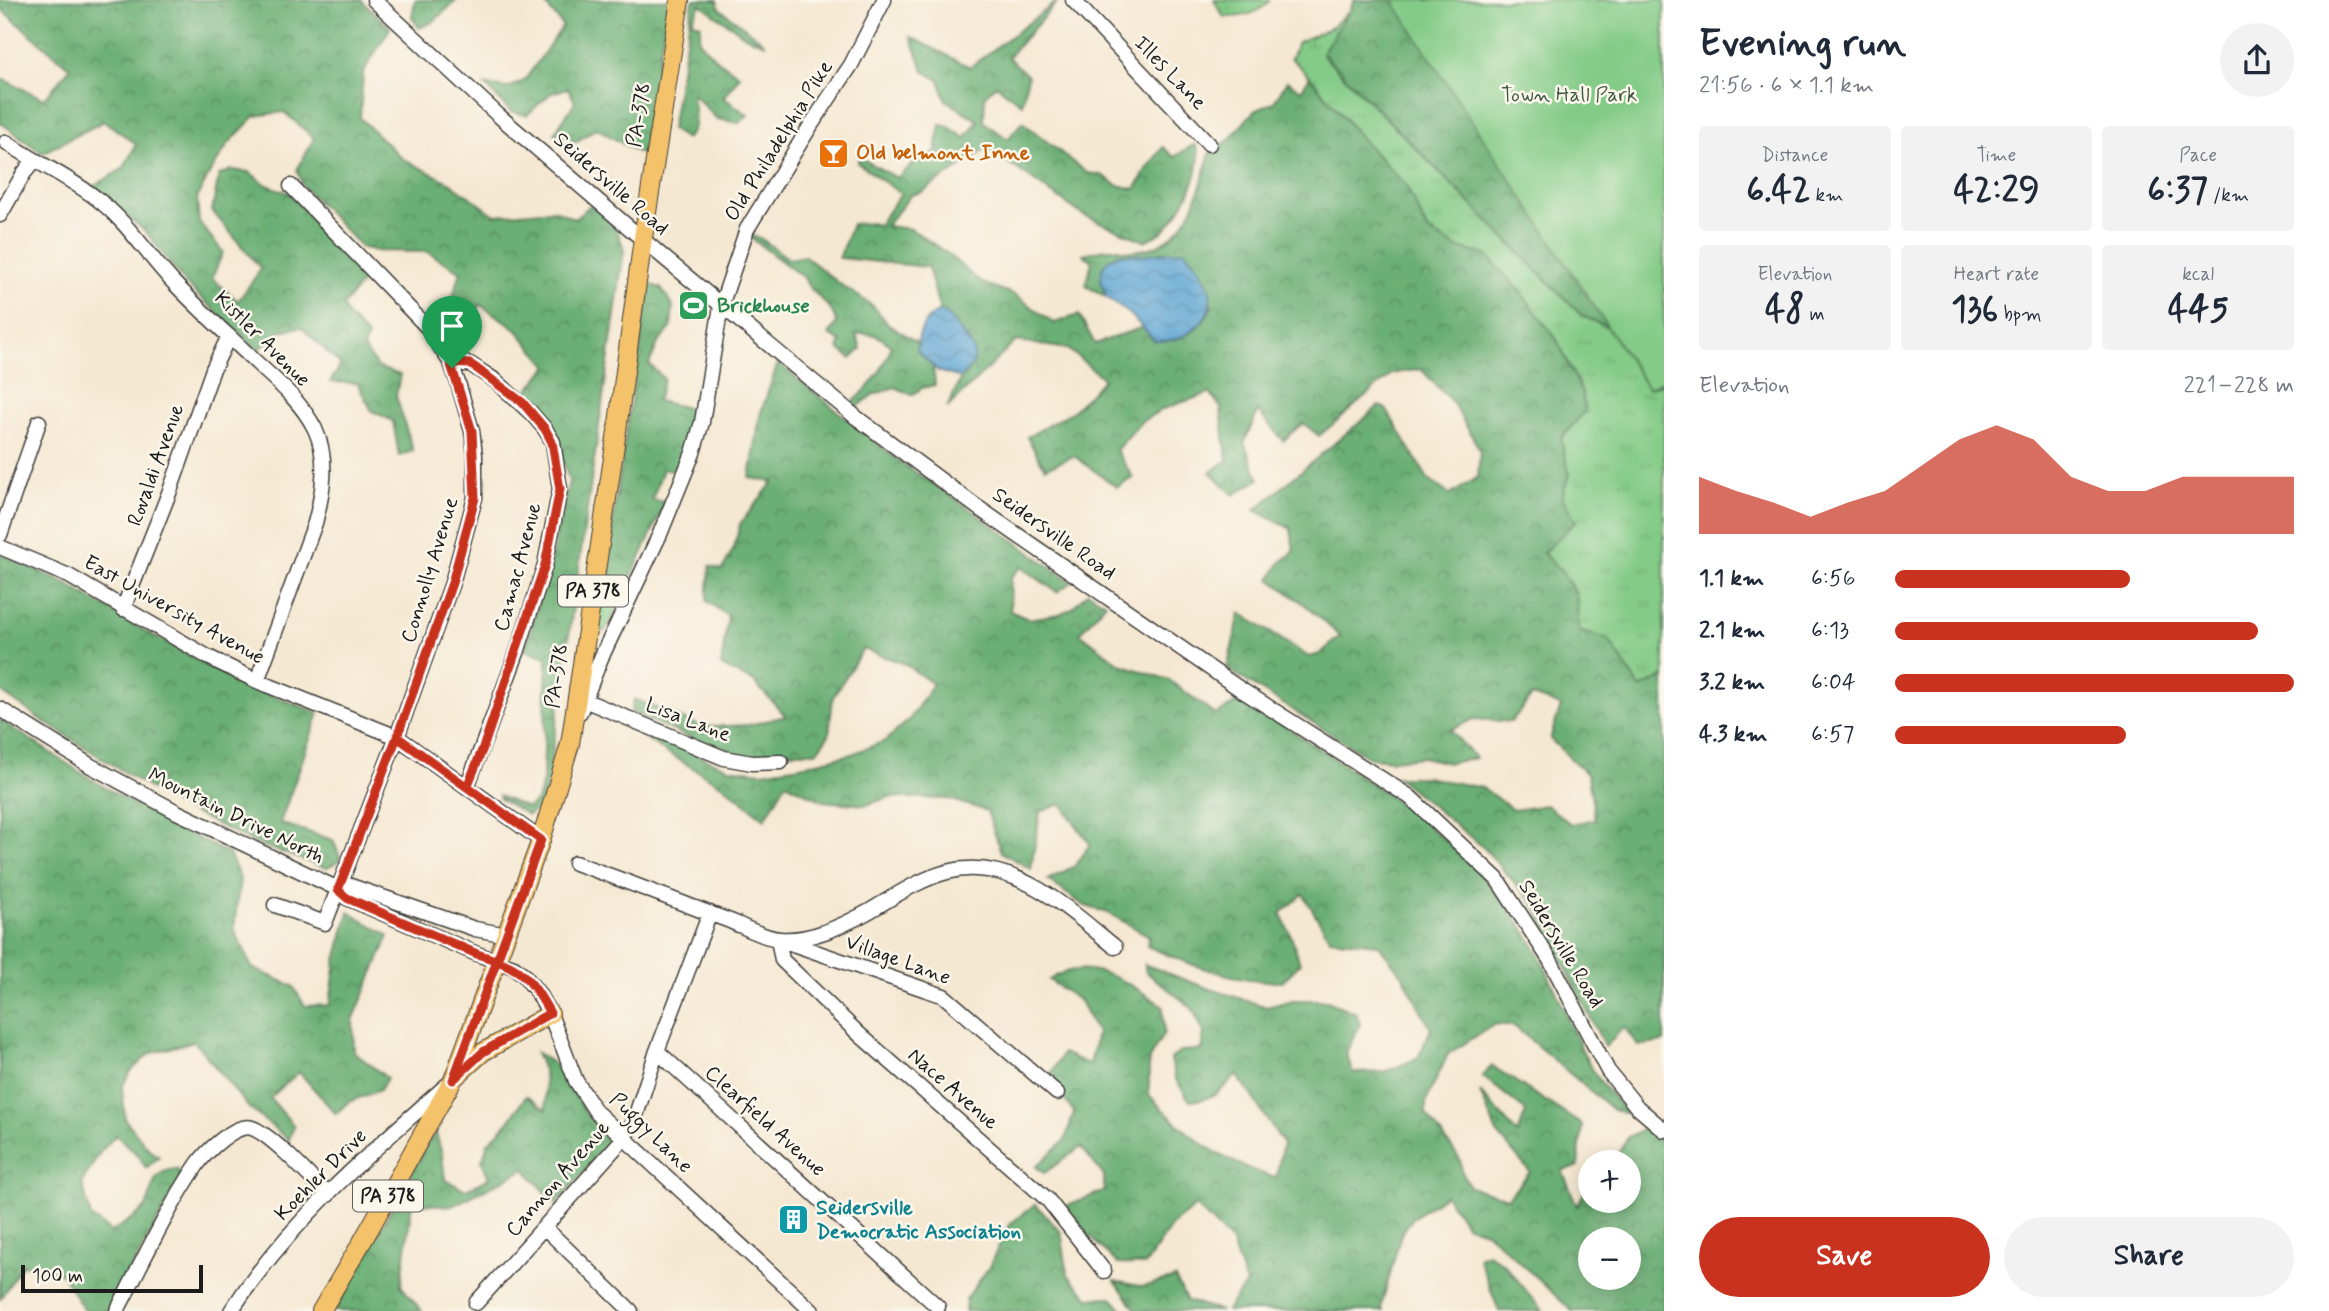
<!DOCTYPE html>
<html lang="en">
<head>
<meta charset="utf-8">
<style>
	body { margin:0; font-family:Mynerve,sans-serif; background:#f2f2f3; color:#1f2937; height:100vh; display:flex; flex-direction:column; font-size:26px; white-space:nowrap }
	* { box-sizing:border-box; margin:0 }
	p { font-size:23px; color:#747a83 }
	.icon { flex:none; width:38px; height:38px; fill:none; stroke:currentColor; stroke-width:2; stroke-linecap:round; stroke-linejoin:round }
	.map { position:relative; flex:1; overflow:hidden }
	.panel { display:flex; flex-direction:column; background:#fff; width:665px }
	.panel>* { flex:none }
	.tools { position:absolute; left:1578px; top:1150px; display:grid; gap:14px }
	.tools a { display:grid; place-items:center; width:63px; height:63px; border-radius:50%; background:#fff; box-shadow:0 4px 18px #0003; font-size:35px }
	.scale { position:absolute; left:21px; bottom:18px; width:182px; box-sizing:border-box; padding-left:7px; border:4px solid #1c1c1c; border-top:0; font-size:19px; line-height:24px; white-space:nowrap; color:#1c1c1c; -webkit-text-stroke:5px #fbf7ec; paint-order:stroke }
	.pin { position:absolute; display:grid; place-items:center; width:60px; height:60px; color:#fff; margin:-72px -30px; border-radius:50% 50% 50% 0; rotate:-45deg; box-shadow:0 0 7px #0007 }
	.pin .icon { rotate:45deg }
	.round { display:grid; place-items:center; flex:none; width:74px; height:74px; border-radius:37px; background:#f2f2f3 }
	.overview { display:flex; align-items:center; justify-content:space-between; height:119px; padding:0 35px }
	h1 { font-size:38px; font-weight:700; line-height:52px }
	.metrics { display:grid; grid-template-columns:repeat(3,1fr); gap:10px; height:119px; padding:7px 35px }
	.metrics div { display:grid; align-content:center; border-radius:7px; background:#f2f2f3; text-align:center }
	.metrics b { font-size:35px; font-weight:700 }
	.metrics small { font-size:19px; font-weight:400 }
	.metrics p { font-size:19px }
	.chart { height:196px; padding:14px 35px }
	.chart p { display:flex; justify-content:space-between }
	.chart svg { width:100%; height:126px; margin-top:7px; fill:#c8321e; opacity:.7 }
	.button { display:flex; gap:14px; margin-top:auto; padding:14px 35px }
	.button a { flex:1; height:80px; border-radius:42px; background:#c8321e; color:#fff; font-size:28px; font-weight:700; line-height:80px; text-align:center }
	.button a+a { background:#f2f2f3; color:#1f2937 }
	ul { padding:0 35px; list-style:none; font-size:23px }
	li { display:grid; grid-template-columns:112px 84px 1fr; align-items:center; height:52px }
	li i { height:18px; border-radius:9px; background:#c8321e }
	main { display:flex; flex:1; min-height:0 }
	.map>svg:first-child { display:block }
</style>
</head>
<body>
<main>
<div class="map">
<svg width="1664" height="1311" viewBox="0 0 1664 1311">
	<defs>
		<pattern id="grass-tufts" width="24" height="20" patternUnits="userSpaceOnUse" patternTransform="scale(1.75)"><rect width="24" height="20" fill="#83cb87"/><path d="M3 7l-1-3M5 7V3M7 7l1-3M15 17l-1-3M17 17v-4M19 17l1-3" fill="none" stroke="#71ae74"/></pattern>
		<pattern id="forest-crowns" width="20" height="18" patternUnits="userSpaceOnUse" patternTransform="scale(1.75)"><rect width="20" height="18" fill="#6aaf74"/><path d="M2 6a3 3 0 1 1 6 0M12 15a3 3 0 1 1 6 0" fill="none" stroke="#568e5e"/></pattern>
		<pattern id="water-waves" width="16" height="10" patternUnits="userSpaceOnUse" patternTransform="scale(1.75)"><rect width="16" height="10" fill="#5da5d4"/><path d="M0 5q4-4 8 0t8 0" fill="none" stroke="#4c86ab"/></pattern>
	</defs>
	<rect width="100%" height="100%" fill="#fbf7ec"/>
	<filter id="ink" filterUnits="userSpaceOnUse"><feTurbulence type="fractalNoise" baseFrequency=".0143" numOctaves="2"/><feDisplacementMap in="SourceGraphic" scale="14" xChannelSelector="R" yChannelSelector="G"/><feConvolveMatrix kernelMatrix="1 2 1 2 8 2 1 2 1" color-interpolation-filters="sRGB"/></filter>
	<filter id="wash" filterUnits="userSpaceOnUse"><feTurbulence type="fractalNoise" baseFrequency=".00686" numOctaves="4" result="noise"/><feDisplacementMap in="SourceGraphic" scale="28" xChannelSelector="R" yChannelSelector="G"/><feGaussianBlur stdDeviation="1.57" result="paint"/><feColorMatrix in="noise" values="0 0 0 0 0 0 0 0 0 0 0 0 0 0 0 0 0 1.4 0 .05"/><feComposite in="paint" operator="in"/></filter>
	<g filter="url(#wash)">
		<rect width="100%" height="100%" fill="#f5e8d2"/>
		<path fill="url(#grass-tufts)" stroke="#507452" stroke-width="2" d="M1214,0H1270C1258,15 1242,17 1224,17Z
			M1349,11L1322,54L1582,316L1608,327L1648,388L1664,383V677L1640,688L1608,640L1579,631L1576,593L1563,574L1543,553L1569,473L1561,439L1582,392L1557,340L1519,290L1486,256L1458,248L1428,231L1405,184L1365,143L1310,77L1291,58L1298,42L1331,28Z
			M603,582L626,588L608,626L604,631L597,632Z"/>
		<path fill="url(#forest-crowns)" stroke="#436648" stroke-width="2" fill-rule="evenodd" d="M0,0H361L390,28L363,73L360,118L403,159L451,183L495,215L555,210L575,219L590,205C610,219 618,226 624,251L548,782L542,806L528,815L500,799L499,796L528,808L537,801L543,781L547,657L525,650L550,562L569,481L555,431L524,395L548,366L514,327L480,305L458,348L440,333L461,272L427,252L376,251L361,247L303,186L297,170L314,138L284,112L255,116L229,143L208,176L197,198L199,222L223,252L212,278L238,301L261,269L212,211L219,175L232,170L249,172L267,185L289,193L349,260L367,276L343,306L347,315L368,337L363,347L377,367L400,375L396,396L413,451L399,456L393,421L372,411L357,383L330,382L341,365L301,327L281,331L258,350L186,284L146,232L93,187L124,168L136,144L104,121L42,153L0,122V78L44,99L70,68L0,8Z
			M415,0H457L433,22L419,28L412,17Z
			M542,0H669L642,155L596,128L576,142L554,133L575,102L568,88L551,93L527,115L511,112L485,85L508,88L524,81L563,26Z
			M693,0H717L719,8L766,44L747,37L700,4L692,21L701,25L699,41L715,58L740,76L723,97L748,115L739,123L717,119L692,93C693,110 700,127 686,139L671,129Z
			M1059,0L1008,57L1028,76L1022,104L996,85L985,95L984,122L1008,139L1022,122L1087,173L1102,175L1117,185L1135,189L1147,169L1163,147L1174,157L1195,144C1208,167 1181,213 1164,230C1159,235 1151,238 1144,241L1083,215L1003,159L985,150L922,192L911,195L886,226L911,229L948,254L980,282L1015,295L1054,323L1079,315L1095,344L1143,327L1155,341C1184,341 1198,332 1212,307L1163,252L1144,255L1119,254L1101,281L1106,297L1086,286L1092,261L1083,254C1092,252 1101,249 1110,249C1117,248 1125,251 1132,251C1187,249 1199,195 1210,152L1228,141L1254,111L1274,102L1287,81L1301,90L1310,77L1365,143L1405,184L1428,231L1458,248L1486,255L1519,290L1557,340L1582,392L1585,411L1561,439L1569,473L1562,498L1576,521L1543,553L1563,574L1576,594L1579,631L1608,639L1640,688L1664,677V1042L1638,1046L1624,1027L1605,1047L1535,906L1485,849L1397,777H1425L1483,788L1513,810L1546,805L1571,824L1595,819L1588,775L1550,739L1561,706L1532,696L1511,722L1474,719L1450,730L1476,758L1449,763L1422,757L1393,760L1370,758L1227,669L1240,613L1309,657L1320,654L1340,636L1304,604L1270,579L1281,562L1294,552L1291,529L1255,510L1379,406L1386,409L1428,479L1450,495L1478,477L1480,450L1453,403L1421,369L1392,374L1319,436L1303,423L1283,441L1258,411L1244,443L1259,479L1234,495L1210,472L1227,461L1221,408L1210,393L1163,409L1141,422L1116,450L1133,478L1117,487L1074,456L1045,468L1027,437L1073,411L1104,379L1068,349L1016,341L947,408L961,378L969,371L970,343L947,315L940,311L928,267L839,258L852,224L870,223L878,225L901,194L858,163L859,157L897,178L913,164L936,151L940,125H946L965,138L978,121L946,100L939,80L924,71L911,37L970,67Z
			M1354,0H1503L1664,354V383L1648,388L1608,327L1582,316L1322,53L1349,11Z
			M755,236L762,239L789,259L805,256L840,284L873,306L889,325L917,342V350L933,366L935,385L922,388L912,395L895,387L873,395L856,408L851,404C869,388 884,370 891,347C881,335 872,333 856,334L861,349L851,359L838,348L841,342L829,335L837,322L830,308L808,286L805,279L751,238Z
			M649,284L661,288L673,306L671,328L658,343L649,364L664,379L657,401L697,410L679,471L663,469L652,500L666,502L626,588L603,582Z
			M778,363L899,461L961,503L1072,582L1057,592L1021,567L1011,577L1010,611L1028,619L1059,614L1071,609L1088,592L1106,603L1080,633L1120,664L1169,680L1216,715L1243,698C1342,767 1451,822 1521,925C1543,957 1557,995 1573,1030C1580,1046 1587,1063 1597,1077C1606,1090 1618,1102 1628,1114L1613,1110L1514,1026L1495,1024L1448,1054L1426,1101V1114L1460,1159L1462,1172L1470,1187L1508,1198L1530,1172L1497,1133L1480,1092L1518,1134L1526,1111L1482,1076L1492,1066L1582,1125L1578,1167L1562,1170L1577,1206L1591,1179V1200H1629V1162H1613L1628,1137L1646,1128L1664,1144V1311H1572L1486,1231L1467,1226L1445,1195L1413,1218L1401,1234L1381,1307L1383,1311H1226L1246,1284L1231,1241L1196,1206L1173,1224L1145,1265L1118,1264L1061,1208L1104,1191V1176L1081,1147L1044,1173L1036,1167L1065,1140L1074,1112L1063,1098L1051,1073L1063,1053L1090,1065L1097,1033L1080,1001L1049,980C1088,953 1130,984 1163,1006L1164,1033L1149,1059V1095C1190,1139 1218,1160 1276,1178L1283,1143L1237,1075C1220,1091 1214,1100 1190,1101L1175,1078L1171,1059L1181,1051L1202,1050L1204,1032L1192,1008L1146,972L1144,964L1207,988L1267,1007L1293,1000H1325L1356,1013L1360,1024L1346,1053L1353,1073L1385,1072L1418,1058L1431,1029L1403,976L1378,944L1330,939L1303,894L1281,913L1293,941L1300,964L1282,982C1233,981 1192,966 1147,946L1149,936L1108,913L1083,905L1048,880L1075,866L1090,844L1061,804L1040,812L1031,869L1001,852L987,811L949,799L890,797L866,805L823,801L786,783L765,819L725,787L664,751L626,724L728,768L762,772L800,766L852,754L885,741L909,720L933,684L905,664L863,649L833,697L829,735L816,752H786L750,757L718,750L631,712L634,699L703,727L749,725L786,716L753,681L721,666L728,616L707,601L710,566L722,570L734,548L740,524L773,482L750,478L760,415ZM1591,1239H1629V1278H1591Z
			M0,554L63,582L141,629L244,685L319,713L280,823L333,840L341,860L326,868L255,843L173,803L40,719L0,691Z
			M0,720L94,781L163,821L229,854L240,879L234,928L252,968L293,986L305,1006L330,1005L336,960L349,912L389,936L353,1020L354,1052L387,1078L380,1090L348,1102L336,1114L299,1072L270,1098L294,1126L289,1140L249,1108L194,1041L149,1054L131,1071L122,1087L125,1119L148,1148L159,1157L146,1168L139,1156L116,1135L101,1151L82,1182L91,1217L111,1232C121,1225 135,1218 144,1209C157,1194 145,1171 177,1169L184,1178L169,1200L108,1311H87L83,1309L62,1274L23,1264L0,1299Z
			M536,1052L561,1069L586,1114L607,1134L608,1144L556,1204L525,1169L452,1206L412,1203L401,1286L422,1311H335L435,1130L442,1154L445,1180L466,1190L489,1178L482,1161L488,1143L509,1121L526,1096L546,1110L544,1073Z
			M1035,1204L1061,1232L1068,1275L1089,1298L1111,1297L1124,1311H965L966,1299L989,1267L1009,1225Z
			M1488,1253L1505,1265L1543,1311H1499L1478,1257Z
			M1175,1278L1187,1301L1221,1311H1137L1115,1281L1143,1287Z"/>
		<path fill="#83cb87" stroke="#507452" stroke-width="2" d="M1392,0H1664V381L1648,388Z"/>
		<path fill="url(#water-waves)" stroke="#3c6078" stroke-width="2" d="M1184,250C1205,273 1225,302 1196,327C1183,339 1172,341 1155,341L1130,314L1106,297L1101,281L1102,268L1109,259L1119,254L1144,255Z
			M940,311L947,315L970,343L974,351V363L961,378L938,371L917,350C918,333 923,318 940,311Z"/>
	</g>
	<g filter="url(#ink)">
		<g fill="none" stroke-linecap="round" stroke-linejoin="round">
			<defs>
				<path id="minor" d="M374,0L498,115L662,256L857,418L977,507L1240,689L1410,797L1497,879L1550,960L1608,1071L1637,1107L1664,1130
					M1073,0L1209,144
					M6,142C35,162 67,176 96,198C127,221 148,256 175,284C202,312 231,338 259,365C280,384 302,403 315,429C329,459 323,493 315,523L257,681
					M0,215L24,173L34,161
					M451,363L470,364L476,368L496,381L531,413L545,429L553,442L560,489L545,565L518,650L467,787
					M0,535L39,422
					M0,547L69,576L208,657L257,681L397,737L541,840
					M123,609L171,488L213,369L229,336
					M584,700L724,758L752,763L781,762
					M0,709L91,766L177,812L338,889L347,898L477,954L514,967L524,975L538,993L550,1014L576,1081L596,1112L812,1311
					M580,712L601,658L660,534L693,453L702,422L721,306L747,229L811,125L851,65L884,0
					M575,863C627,881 678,902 730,921C745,927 764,938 780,939C810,941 840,927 866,913C892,898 917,880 947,872C1013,855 1068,909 1115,947
					M338,889L348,885L475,929L507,935
					M275,905L325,923L397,737L452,583L475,498V455L472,431L458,383L451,363L435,339L428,328L291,186
					M657,1051L938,1307
					M1057,1093L944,996L778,939L782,960L860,1035L1048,1200L1104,1271
					M545,1228L631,1311
					M476,1303L623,1139L635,1118L657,1051L710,913
					M117,1311C142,1263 166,1211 197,1165C205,1153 236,1122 252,1128C272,1135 311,1178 328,1195
					M231,1311C288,1223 369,1153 447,1085"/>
				<path id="major" d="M455,1077L483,1052L550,1014
					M321,1311L362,1242L453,1080L541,840L570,744L616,438L643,238L680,0"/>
			</defs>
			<use href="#minor" stroke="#3d3b37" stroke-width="17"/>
			<use href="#major" stroke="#3d3b37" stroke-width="20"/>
			<use href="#minor" stroke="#fff" stroke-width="14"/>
			<use href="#major" stroke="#f4c26a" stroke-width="18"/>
		</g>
	</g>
	<g fill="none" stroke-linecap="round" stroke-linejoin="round" filter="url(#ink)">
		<defs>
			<path id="route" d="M452,368L472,431L475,498L452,583L397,737L541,840L453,1080L483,1052L550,1013C528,974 520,967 477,954L347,898L338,890L397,737L467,787L483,748L545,565L560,489L552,442L545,429L522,402L476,368L470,364L451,363L452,368"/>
		</defs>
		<use href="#route" stroke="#fff" stroke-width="14"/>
		<use href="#route" stroke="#c8321e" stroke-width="9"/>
	</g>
	<defs>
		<symbol id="bar-square" viewBox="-11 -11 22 22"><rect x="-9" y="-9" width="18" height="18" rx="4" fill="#e8710a" stroke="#fbf7ec"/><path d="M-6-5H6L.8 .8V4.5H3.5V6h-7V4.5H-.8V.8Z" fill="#fff"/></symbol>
		<symbol id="stadium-square" viewBox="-11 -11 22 22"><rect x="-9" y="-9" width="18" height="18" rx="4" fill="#2e9e5b" stroke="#fbf7ec"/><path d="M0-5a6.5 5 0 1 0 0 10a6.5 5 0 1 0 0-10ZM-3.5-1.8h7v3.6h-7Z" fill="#fff"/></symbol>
		<symbol id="building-square" viewBox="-11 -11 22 22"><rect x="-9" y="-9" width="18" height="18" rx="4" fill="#0f9aa8" stroke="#fbf7ec"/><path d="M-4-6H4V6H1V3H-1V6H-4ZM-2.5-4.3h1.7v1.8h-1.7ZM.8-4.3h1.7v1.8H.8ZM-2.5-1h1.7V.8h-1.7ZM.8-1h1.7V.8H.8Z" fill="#fff"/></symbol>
	</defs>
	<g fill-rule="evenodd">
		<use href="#bar-square" x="816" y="136" width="35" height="35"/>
		<use href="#stadium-square" x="676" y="288" width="35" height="35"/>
		<use href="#building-square" x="776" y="1202" width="35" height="35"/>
	</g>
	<g text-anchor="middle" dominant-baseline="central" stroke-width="5" stroke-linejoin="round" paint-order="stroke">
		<g fill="#fbf7ec" stroke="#5f5e5a" stroke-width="2">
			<rect x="558" y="575.5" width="70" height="31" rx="5"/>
			<rect x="353" y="1180.5" width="70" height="31" rx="5"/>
		</g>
		<g font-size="19" font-weight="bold" fill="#1c1c1c">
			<text x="593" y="591">PA 378</text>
			<text x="388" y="1196">PA 378</text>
		</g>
		<g font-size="21" fill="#1c1c1c" stroke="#fbf7ec">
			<text transform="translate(1170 73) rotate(46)">Illes Lane</text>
			<text transform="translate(639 115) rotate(-81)">PA-378</text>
			<text transform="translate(779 141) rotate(-58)">Old Philadelphia Pike</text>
			<text transform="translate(611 184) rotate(41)">Seidersville Road</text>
			<text transform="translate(262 339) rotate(45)">Kistler Avenue</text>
			<text transform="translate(156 465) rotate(-70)">Rovaldi Avenue</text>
			<text transform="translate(1054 534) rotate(35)">Seidersville Road</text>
			<text transform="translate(518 567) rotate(-75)">Camac Avenue</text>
			<text transform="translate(430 570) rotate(-73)">Connolly Avenue</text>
			<text transform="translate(174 610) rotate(29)">East University Avenue</text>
			<text transform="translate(557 676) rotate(-82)">PA-378</text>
			<text transform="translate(688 720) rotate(21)">Lisa Lane</text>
			<text transform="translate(236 816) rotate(26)">Mountain Drive North</text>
			<text transform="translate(1561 944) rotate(59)">Seidersville Road</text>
			<text transform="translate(898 960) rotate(20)">Village Lane</text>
			<text transform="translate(953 1089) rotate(41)">Nace Avenue</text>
			<text transform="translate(765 1121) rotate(42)">Clearfield Avenue</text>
			<text transform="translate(651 1133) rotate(44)">Puggy Lane</text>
			<text transform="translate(321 1175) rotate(-45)">Koehler Drive</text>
			<text transform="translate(558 1179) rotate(-49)">Cannon Avenue</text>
		</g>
		<g font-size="21" fill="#405941" stroke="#fbf7ec">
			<text x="1569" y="95">Town Hall Park</text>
		</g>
		<g font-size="21" font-weight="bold" fill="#c56008" stroke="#fbf7ec" text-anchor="start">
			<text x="856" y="153">Old belmont Inne</text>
		</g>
		<g font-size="21" font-weight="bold" fill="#27864d" stroke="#fbf7ec" text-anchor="start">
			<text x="717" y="306">Brickhouse</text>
		</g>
		<g font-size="21" font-weight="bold" fill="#0d838f" stroke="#fbf7ec" text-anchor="start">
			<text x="816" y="1208">Seidersville<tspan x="816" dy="24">Democratic Association</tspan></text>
		</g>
	</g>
</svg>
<div class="tools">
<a>+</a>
<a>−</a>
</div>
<div class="scale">100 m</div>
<div class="pin" style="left:452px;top:368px;background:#1e9e55"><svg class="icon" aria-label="arrive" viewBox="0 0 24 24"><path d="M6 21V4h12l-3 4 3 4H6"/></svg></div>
</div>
<section class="panel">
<div class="overview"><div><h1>Evening run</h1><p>21:56 · 6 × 1.1 km</p></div><a class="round"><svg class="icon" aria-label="share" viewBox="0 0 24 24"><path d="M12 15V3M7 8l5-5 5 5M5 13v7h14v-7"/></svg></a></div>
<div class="metrics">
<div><p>Distance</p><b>6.42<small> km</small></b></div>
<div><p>Time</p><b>42:29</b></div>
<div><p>Pace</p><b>6:37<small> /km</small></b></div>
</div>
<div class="metrics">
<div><p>Elevation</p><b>48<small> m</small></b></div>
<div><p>Heart rate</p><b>136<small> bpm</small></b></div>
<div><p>kcal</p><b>445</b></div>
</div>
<div class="chart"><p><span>Elevation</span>221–228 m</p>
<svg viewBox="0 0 160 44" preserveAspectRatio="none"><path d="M0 44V24L10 29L20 33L30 38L40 33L50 29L60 20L70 11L80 6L90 11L100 24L110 29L120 29L130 24L140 24L150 24L160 24V44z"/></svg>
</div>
<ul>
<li><b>1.1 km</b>6:56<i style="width:59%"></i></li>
<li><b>2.1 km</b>6:13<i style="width:91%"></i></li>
<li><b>3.2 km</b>6:04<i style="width:100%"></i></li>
<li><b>4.3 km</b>6:57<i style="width:58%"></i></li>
</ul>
<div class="button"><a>Save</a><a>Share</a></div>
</section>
</main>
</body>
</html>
